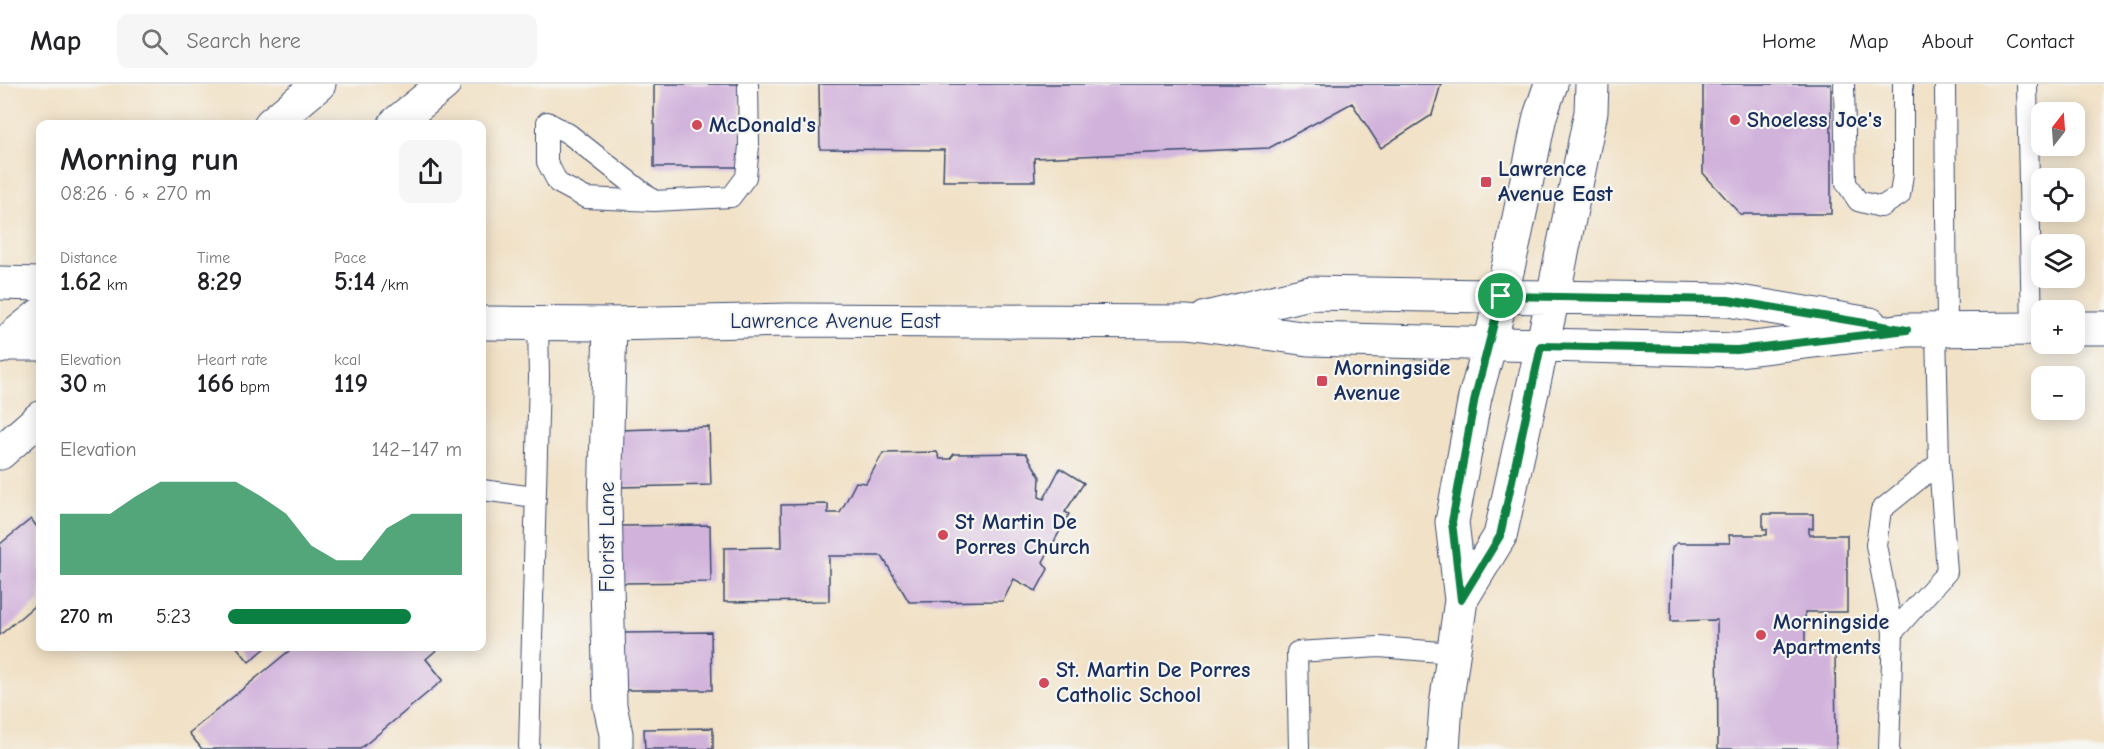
<!DOCTYPE html>
<html lang="en">
<head>
<meta charset="utf-8">
<style>
	body { margin:0; font-family:"Comic Neue",sans-serif; background:#f6f6f6; color:#202124; height:100vh; display:flex; flex-direction:column; font-size:22px; white-space:nowrap }
	* { box-sizing:border-box; margin:0 }
	p { font-size:20px; color:#757577 }
	.icon { flex:none; width:33px; height:33px; fill:none; stroke:currentColor; stroke-width:2; stroke-linecap:round; stroke-linejoin:round }
	.map { position:relative; flex:1; overflow:hidden }
	.drawer { position:absolute; left:36px; top:36px; width:450px; height:531px; display:flex; flex-direction:column; background:#fff; border-radius:12px; box-shadow:0 3px 15px #0003 }
	.drawer>* { flex:none }
	.needle { width:39px; rotate:17deg }
	.tools { position:absolute; left:2031px; top:18px; display:grid; gap:12px }
	.tools a { display:grid; place-items:center; width:54px; height:54px; border-radius:12px; background:#fff; box-shadow:0 3px 15px #0003; font-size:30px }
	.pin { position:absolute; display:grid; place-items:center; width:51px; height:51px; color:#fff; margin:-26px; border:3px solid #fff; border-radius:50%; box-shadow:0 2px 6px #0007 }
	.round { display:grid; place-items:center; flex:none; width:63px; height:63px; border-radius:12px; background:#f6f6f6 }
	.head { display:flex; align-items:center; justify-content:space-between; height:102px; padding:0 24px }
	h1 { font-size:33px; font-weight:800; line-height:45px }
	.figures { display:grid; grid-template-columns:repeat(3,1fr); gap:9px; height:102px; padding:6px 24px }
	.figures div { display:grid; align-content:center }
	.figures b { font-size:26px; font-weight:800 }
	.figures small { font-size:16px; font-weight:400 }
	.figures p { font-size:16px }
	.chart { height:168px; padding:12px 24px }
	.chart p { display:flex; justify-content:space-between }
	.chart svg { width:100%; height:108px; margin-top:6px; fill:#0b8043; opacity:.7 }
	ul { padding:0 24px; list-style:none; font-size:20px }
	li { display:grid; grid-template-columns:96px 72px 1fr; align-items:center; height:45px }
	li i { height:15px; border-radius:8px; background:#0b8043 }
	header { display:flex; align-items:center; gap:36px; box-sizing:border-box; height:84px; padding:0 30px; background:#fff; border-bottom:2px solid #e0e0e0 }
	header strong { font-size:28px }
	nav { display:flex; gap:33px; margin-inline-start:auto; font-size:21px }
	.search { width:420px; height:54px; background:#f6f6f6; display:flex; align-items:center; gap:15px; box-sizing:border-box; padding:0 21px; border-radius:12px; color:#757577; font-size:22px }
	.map>svg:first-child { display:block }
</style>
</head>
<body>
<header>
<strong>Map</strong>
<div class="search"><svg class="icon" aria-label="search" viewBox="0 0 24 24"><circle cx="10" cy="10" r="6"/><path d="M15 15l6 6"/></svg>Search here</div>
<nav><a>Home</a><a>Map</a><a>About</a><a>Contact</a></nav>
</header>
<div class="map">
<svg width="2104" height="665" viewBox="0 0 2104 665">
	<rect width="100%" height="100%" fill="#f6f6f2"/>
	<filter id="ink" filterUnits="userSpaceOnUse"><feTurbulence type="fractalNoise" baseFrequency=".0167" numOctaves="2"/><feDisplacementMap in="SourceGraphic" scale="12" xChannelSelector="R" yChannelSelector="G"/><feConvolveMatrix kernelMatrix="1 2 1 2 8 2 1 2 1" color-interpolation-filters="sRGB"/></filter>
	<filter id="wash" filterUnits="userSpaceOnUse"><feTurbulence type="fractalNoise" baseFrequency=".008" numOctaves="4" result="noise"/><feDisplacementMap in="SourceGraphic" scale="24" xChannelSelector="R" yChannelSelector="G"/><feGaussianBlur stdDeviation="1.35" result="paint"/><feColorMatrix in="noise" values="0 0 0 0 0 0 0 0 0 0 0 0 0 0 0 0 0 1.4 0 .05"/><feComposite in="paint" operator="in"/></filter>
	<g filter="url(#wash)">
		<rect width="100%" height="100%" fill="#f1e1c6"/>
		<g id="blocks">
			<path fill="#d1b2db" d="M654,0H740L741,83H654Z
				M819,0H1441L1432,31L1381,64L1352,19L1269,64L1034,74L1035,97H943L944,66L820,65Z
				M1703,0H1831V130H1740L1703,89Z
				M709,343L711,401L621,403L620,346Z
				M937,368L940,375H950L954,370L1026,369L1040,393L1039,413L1044,415L1060,384L1084,399L1065,428L1069,430L1043,478L1048,485L1036,507L1014,495L1003,517L909,518L882,472H829V517L724,518V464L782,463L781,421L828,420V429H840L856,398L866,399L883,369Z
				M1763,430H1813V445L1809,444V451H1847V528H1805V566H1835L1836,665H1718L1717,536L1671,537L1672,463L1677,459H1730L1729,451H1767V445H1763Z
				M31,435L40,447V517L0,551V460Z
				M710,441L711,498L621,499V442Z
				M711,548L712,606H623L622,549Z
				M236,562H268L249,578Z
				M295,562H441L426,575L443,596L360,665H202L189,649Z
				M713,644V665H645L644,645Z"/>
		</g>
	</g>
	<g filter="url(#ink)">
		<use href="#blocks" fill-opacity="0" stroke="#3b4a6e" stroke-width="1.5"/>
		<g fill="none" stroke-linecap="round" stroke-linejoin="round">
			<defs>
				<path id="lane" d="M1844,0L1846,99L1858,117L1881,123L1900,111L1903,90V0
					M1945,0L1947,246
					M2027,0L2032,245
					M547,38V78L558,99L586,114L654,117L731,113L746,93L749,62L748,0
					M547,38L569,50L654,117
					M482,406L535,413
					M1893,548L1876,461L1881,426L1939,379
					M529,665L539,293L538,239
					M1299,665L1297,568L1379,563L1453,569
					M1889,665L1893,548L1947,488L1939,379L1936,246"/>
				<path id="street" d="M610,240L605,419L610,622L616,650V665"/>
				<path id="secondary" d="M0,199L40,200
					M1206,234L1310,209L1728,216L1870,240
					M482,239L610,240L788,236L1188,238L1308,255L1737,266L1907,246L2042,245
					M2074,244H2104
					M0,260H40
					M1461,516L1500,452L1553,213L1591,28L1592,0
					M1443,665L1446,621L1461,516L1452,438L1475,313L1490,260L1514,158L1540,32L1551,0"/>
				<path id="primary" d="M271,40L319,0
					M395,40L444,0
					M0,263L40,231
					M0,369L40,334"/>
			</defs>
			<use href="#lane" stroke="#3b4a6e" stroke-width="22"/>
			<use href="#street" stroke="#3b4a6e" stroke-width="35"/>
			<use href="#secondary" stroke="#3b4a6e" stroke-width="35"/>
			<use href="#primary" stroke="#3b4a6e" stroke-width="35"/>
			<use href="#lane" stroke="#fff" stroke-width="20"/>
			<use href="#street" stroke="#fff" stroke-width="33"/>
			<use href="#secondary" stroke="#fff" stroke-width="33"/>
			<use href="#primary" stroke="#fff" stroke-width="33"/>
		</g>
	</g>
	<g fill="none" stroke-linecap="round" stroke-linejoin="round" filter="url(#ink)">
		<defs>
			<path id="route" d="M1501,212L1728,216L1907,246L1737,266L1541,262L1500,452L1461,516L1452,438L1475,313Z"/>
		</defs>
		<use href="#route" stroke="#fff" stroke-width="12"/>
		<use href="#route" stroke="#0b8043" stroke-width="8"/>
	</g>
	<g fill="#d1495b" stroke="#f6f6f2" stroke-width="2">
		<circle cx="1735" cy="36" r="6"/>
		<circle cx="697" cy="41" r="6"/>
		<rect x="1480" y="92" width="12" height="12" rx="3"/>
		<rect x="1316" y="291" width="12" height="12" rx="3"/>
		<circle cx="943" cy="451" r="6"/>
		<circle cx="1761" cy="551" r="6"/>
		<circle cx="1044" cy="599" r="6"/>
	</g>
	<g text-anchor="middle" dominant-baseline="central" stroke-width="4.5" stroke-linejoin="round" paint-order="stroke">
		<g font-size="22" font-weight="bold" fill="#1b2f5e" stroke="#f6f6f2" text-anchor="start">
			<text x="1747" y="36">Shoeless Joe's</text>
			<text x="709" y="41">McDonald's</text>
			<text x="1498" y="85">Lawrence<tspan x="1498" dy="25">Avenue East</tspan></text>
			<text x="1334" y="284">Morningside<tspan x="1334" dy="25">Avenue</tspan></text>
			<text x="955" y="438">St Martin De<tspan x="955" dy="25">Porres Church</tspan></text>
			<text x="1773" y="538">Morningside<tspan x="1773" dy="25">Apartments</tspan></text>
			<text x="1056" y="586">St. Martin De Porres<tspan x="1056" dy="25">Catholic School</tspan></text>
		</g>
		<g font-size="22" fill="#1b2f5e" stroke="#f6f6f2">
			<text x="835" y="237">Lawrence Avenue East</text>
			<text transform="translate(607 453) rotate(-90)">Florist Lane</text>
		</g>
	</g>
</svg>
<div class="tools">
<a><svg class="needle" viewBox="-14 -14 28 28"><path d="M0-13l5 13h-10z" fill="#e53935"/><path d="M0 13l5-13h-10z" fill="#757577"/></svg></a>
<a><svg class="icon" aria-label="locate" viewBox="0 0 24 24"><circle cx="12" cy="12" r="6"/><path d="M12 2v4M12 18v4M2 12h4M18 12h4"/></svg></a>
<a><svg class="icon" aria-label="layers" viewBox="0 0 24 24"><path d="M12 4l9 5-9 5-9-5zM3 14l9 5 9-5"/></svg></a>
<a>+</a>
<a>−</a>
</div>
<div class="pin" style="left:1501px;top:212px;background:#1e9e55"><svg class="icon" aria-label="arrive" viewBox="0 0 24 24"><path d="M6 21V4h12l-3 4 3 4H6"/></svg></div>
<section class="drawer">
<div class="head"><div><h1>Morning run</h1><p>08:26 · 6 × 270 m</p></div><a class="round"><svg class="icon" aria-label="share" viewBox="0 0 24 24"><path d="M12 15V3M7 8l5-5 5 5M5 13v7h14v-7"/></svg></a></div>
<div class="figures">
<div><p>Distance</p><b>1.62<small> km</small></b></div>
<div><p>Time</p><b>8:29</b></div>
<div><p>Pace</p><b>5:14<small> /km</small></b></div>
</div>
<div class="figures">
<div><p>Elevation</p><b>30<small> m</small></b></div>
<div><p>Heart rate</p><b>166<small> bpm</small></b></div>
<div><p>kcal</p><b>119</b></div>
</div>
<div class="chart"><p><span>Elevation</span>142–147 m</p>
<svg viewBox="0 0 160 44" preserveAspectRatio="none"><path d="M0 44V19L10 19L20 19L30 12L40 6L50 6L60 6L70 6L80 12L90 19L100 32L110 38L120 38L130 25L140 19L150 19L160 19V44z"/></svg>
</div>
<ul>
<li><b>270 m</b>5:23<i style="width:78%"></i></li>
</ul>
</section>
</div>
</body>
</html>
